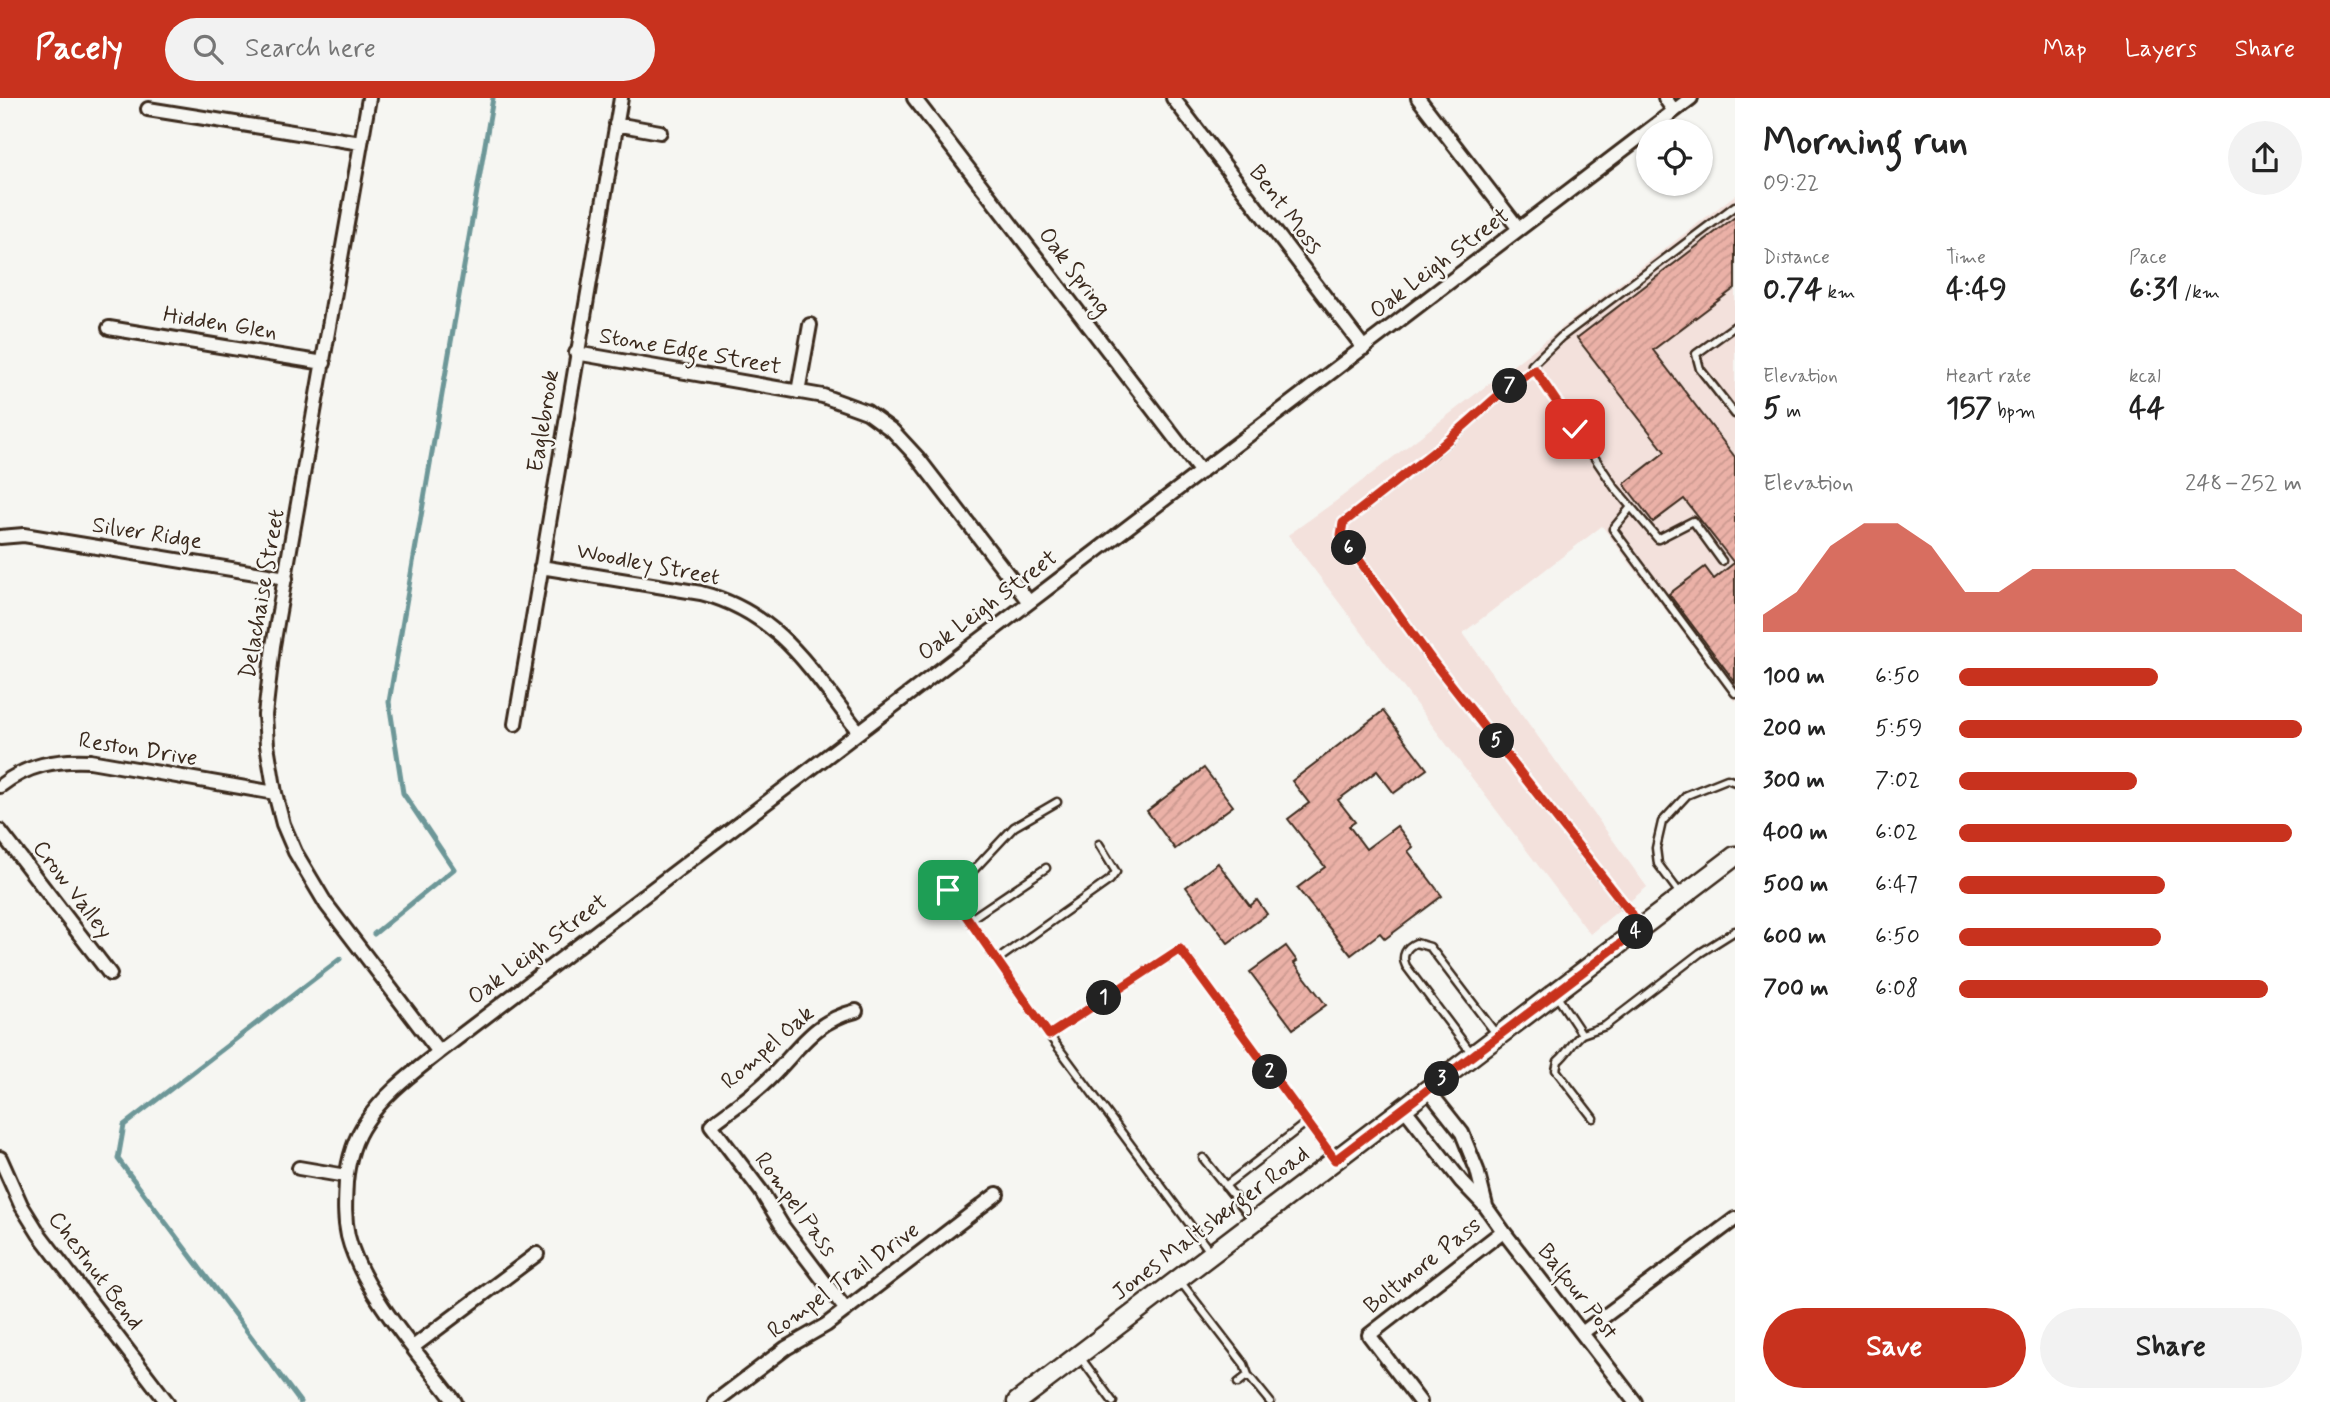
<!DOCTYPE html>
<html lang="en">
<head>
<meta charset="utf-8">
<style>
	body { margin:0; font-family:Mynerve,sans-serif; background:#f2f2f2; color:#222; height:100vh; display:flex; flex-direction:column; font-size:26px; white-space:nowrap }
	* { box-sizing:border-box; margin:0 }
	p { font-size:23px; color:#767676 }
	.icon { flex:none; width:38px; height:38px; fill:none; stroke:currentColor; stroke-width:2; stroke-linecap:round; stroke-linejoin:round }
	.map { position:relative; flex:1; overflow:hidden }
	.details { display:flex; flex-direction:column; background:#fff; width:595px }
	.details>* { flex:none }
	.fabs { position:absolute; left:1636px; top:21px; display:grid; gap:14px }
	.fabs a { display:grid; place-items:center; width:77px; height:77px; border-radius:50%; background:#fff; box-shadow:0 2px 5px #0004; font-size:35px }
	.pin { position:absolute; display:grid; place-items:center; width:60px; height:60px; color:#fff; margin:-30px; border-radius:14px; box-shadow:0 4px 10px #0006 }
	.km { position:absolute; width:35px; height:35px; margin:-18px; border-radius:50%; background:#222; color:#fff; font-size:19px; line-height:35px; text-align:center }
	.round { display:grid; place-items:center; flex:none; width:74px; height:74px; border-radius:37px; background:#f2f2f2 }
	.head { display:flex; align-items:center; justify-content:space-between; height:119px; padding:0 28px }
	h1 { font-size:38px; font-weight:700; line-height:52px }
	.figures { display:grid; grid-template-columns:repeat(3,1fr); gap:10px; height:119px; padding:7px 28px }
	.figures div { display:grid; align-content:center }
	.figures b { font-size:30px; font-weight:700 }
	.figures small { font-size:19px; font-weight:400 }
	.figures p { font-size:19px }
	.chart { height:196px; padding:14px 28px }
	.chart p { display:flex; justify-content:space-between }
	.chart svg { width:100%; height:126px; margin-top:7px; fill:#c8321e; opacity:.7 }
	.cta { display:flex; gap:14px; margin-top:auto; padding:14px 28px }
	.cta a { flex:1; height:80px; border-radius:42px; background:#c8321e; color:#fff; font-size:28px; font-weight:700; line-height:80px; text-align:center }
	.cta a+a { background:#f2f2f2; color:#222 }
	ul { padding:0 28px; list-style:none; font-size:23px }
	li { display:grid; grid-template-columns:112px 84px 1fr; align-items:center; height:52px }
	li i { height:18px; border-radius:9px; background:#c8321e }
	header { display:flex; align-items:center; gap:42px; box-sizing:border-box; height:98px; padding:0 35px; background:#c8321e; color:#fff }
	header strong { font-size:33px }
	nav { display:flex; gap:38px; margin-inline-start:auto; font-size:24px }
	.search { width:490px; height:63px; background:#f2f2f2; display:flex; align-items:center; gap:18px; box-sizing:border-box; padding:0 24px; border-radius:38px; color:#767676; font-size:26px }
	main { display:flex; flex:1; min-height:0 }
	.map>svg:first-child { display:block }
</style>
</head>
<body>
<header>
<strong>Pacely</strong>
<div class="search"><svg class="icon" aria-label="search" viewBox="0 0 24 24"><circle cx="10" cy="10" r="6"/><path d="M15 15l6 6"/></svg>Search here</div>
<nav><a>Map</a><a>Layers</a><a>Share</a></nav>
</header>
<main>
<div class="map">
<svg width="1735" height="1304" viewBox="0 0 1735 1304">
	<defs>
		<pattern id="building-hatch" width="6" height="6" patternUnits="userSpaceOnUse" patternTransform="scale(1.75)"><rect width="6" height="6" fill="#ebb1a7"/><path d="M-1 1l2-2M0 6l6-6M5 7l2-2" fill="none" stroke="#ca988f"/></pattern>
	</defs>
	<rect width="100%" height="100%" fill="#f6f6f2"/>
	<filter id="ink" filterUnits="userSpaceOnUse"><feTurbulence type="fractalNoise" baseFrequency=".0143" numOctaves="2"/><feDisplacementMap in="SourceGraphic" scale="14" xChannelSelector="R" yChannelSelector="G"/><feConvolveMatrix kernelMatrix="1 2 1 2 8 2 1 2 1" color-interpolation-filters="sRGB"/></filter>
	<g filter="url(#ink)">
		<path fill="#f3e1dc" d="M1735,97V604L1602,428L1463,535L1647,789L1590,836L1288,437L1336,403Z"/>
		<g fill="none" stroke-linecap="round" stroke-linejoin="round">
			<path stroke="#6d9798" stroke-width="5" d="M374,836L454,771L403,695L389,604L493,0
				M300,1304L118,1061L124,1027L340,861"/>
		</g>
		<path fill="url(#building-hatch)" stroke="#3b2a1e" stroke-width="2" d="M1735,119V190L1653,252L1735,359V584L1669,496L1705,469L1714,481L1734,465L1684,401L1653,424L1624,386L1665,354L1577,240Z
			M1383,613L1427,671L1394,695L1377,673L1338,702L1355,724L1349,728L1366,751L1397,728L1413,749L1408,753L1442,798L1385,841L1380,835L1351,857L1297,790L1325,769L1288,721L1309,705L1292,683Z
			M1204,670L1233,708L1175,751L1147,713Z
			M1218,765L1250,808L1257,802L1267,816L1228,845L1186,789Z
			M1286,848L1297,863L1294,865L1326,907L1293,931L1250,874Z"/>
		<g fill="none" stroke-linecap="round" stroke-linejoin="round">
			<defs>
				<path id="lane" d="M1735,228L1696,256L1700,271L1735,316
					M1536,272L1509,288L1440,350L1343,425L1341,437L1431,561L1640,827
					M1631,409L1613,431L1735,595
					M1722,463L1693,423L1658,441L1615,390L1532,267L1561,239L1735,108
					M1681,797L1658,766L1656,750L1662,724L1687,697L1727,681L1735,684
					M969,822L1046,770
					M997,862L1110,782L1116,774L1099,746
					M1556,897L1582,936L1605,928L1700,855L1735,833
					M1582,936C1572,944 1568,955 1558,963L1556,972L1593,1020
					M1049,937L948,792L970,776L1014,729L1057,704
					M1473,957L1406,868C1401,858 1406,849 1416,845L1430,849L1497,937
					M1203,1060L1253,1122
					M1225,1088L1307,1024
					M1211,1155L1049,937L1180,851L1334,1061
					M1180,1183L1244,1266L1248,1277L1238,1285
					M1080,1259L1113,1304
					M1248,1277L1270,1304"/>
				<path id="street" d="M369,0L273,548L265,617L267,647L275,695L283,726L295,754L326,806L439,954
					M914,0L1201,374
					M1173,0L1364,250
					M1418,0L1519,131
					M1665,0L1674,13
					M148,11L361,45
					M616,26L660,34
					M109,230L324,265
					M576,255L823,298L867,314L893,333L917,359L1029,504
					M798,294L810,227
					M0,439L24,437L286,480
					M541,469L701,495C780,515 812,574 859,634
					M515,626L621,0
					M0,688C27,667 56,661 90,663L275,695
					M0,733L110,876
					M1428,992L1462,1035L1477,1072L1486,1108
					M1404,1010L1461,1083L1486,1109L1503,1133L1635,1304
					M0,1060L21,1107L39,1136L167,1304
					M299,1070L346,1078
					M846,1212L783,1129L761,1093L711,1027C731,1011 754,997 771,979C800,950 814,923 856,913
					M1582,1235L1735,1121
					M413,1249L537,1156
					M455,1304C421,1259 361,1192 348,1138C344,1120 345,1103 346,1084C348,1064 354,1041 366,1024C385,995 413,975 439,954L1691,0
					M715,1304L786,1250L826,1227L997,1096
					M1420,1304L1369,1237L1503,1133"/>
				<path id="secondary" d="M1017,1304L1735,758"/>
			</defs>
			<use href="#lane" stroke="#3b2a1e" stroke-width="11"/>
			<use href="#street" stroke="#3b2a1e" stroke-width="18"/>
			<use href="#secondary" stroke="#3b2a1e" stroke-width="23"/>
			<use href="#lane" stroke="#f6f6f2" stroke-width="6"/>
			<use href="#street" stroke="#f6f6f2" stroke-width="12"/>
			<use href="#secondary" stroke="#f6f6f2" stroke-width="18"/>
		</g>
	</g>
	<g fill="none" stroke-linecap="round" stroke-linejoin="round" filter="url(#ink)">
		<defs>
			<path id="route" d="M948,792L1049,937L1180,851L1335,1062L1642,829L1431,561L1341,437L1343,425L1440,349L1509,288L1535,272L1575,331"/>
		</defs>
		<use href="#route" stroke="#fff" stroke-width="14"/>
		<use href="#route" stroke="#c8321e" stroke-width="9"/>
	</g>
	<g text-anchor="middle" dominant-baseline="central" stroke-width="5" stroke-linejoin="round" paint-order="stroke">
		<g font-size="23" fill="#3b2a1e" stroke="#f6f6f2">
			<text transform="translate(1285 112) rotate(53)">Bent Moss</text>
			<text transform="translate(1440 166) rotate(-37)">Oak Leigh Street</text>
			<text transform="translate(1074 174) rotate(53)">Oak Spring</text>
			<text transform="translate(220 226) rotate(9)">Hidden Glen</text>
			<text transform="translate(690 254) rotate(10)">Stone Edge Street</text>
			<text transform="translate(544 323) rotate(-81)">Eaglebrook</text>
			<text transform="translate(147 436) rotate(9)">Silver Ridge</text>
			<text transform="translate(648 467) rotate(11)">Woodley Street</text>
			<text transform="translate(263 496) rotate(-80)">Delachaise Street</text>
			<text transform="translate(988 508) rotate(-37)">Oak Leigh Street</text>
			<text transform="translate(138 652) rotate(9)">Reston Drive</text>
			<text transform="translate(72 792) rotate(53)">Crow Valley</text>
			<text transform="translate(538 852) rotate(-37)">Oak Leigh Street</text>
			<text transform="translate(768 950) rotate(-41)">Rompel Oak</text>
			<text transform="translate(795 1107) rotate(54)">Rompel Pass</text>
			<text transform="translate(1211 1126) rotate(-37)">Jones Maltsberger Road</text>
			<text transform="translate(1423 1168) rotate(-38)">Boltmore Pass</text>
			<text transform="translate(95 1173) rotate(53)">Chestnut Bend</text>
			<text transform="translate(844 1183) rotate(-36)">Rompel Trail Drive</text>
			<text transform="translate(1577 1194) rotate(52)">Balfour Post</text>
		</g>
	</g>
</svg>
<div class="fabs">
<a><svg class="icon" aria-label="locate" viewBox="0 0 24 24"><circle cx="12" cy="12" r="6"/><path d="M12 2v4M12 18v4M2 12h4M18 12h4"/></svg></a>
</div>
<div class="pin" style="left:948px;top:792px;background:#1e9e55"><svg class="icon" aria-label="arrive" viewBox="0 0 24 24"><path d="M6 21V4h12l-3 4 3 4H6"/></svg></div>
<div class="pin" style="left:1575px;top:331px;background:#d93025"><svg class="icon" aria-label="check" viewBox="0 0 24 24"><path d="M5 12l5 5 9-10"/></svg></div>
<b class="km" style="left:1104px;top:900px">1</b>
<b class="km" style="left:1270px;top:974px">2</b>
<b class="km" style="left:1442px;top:981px">3</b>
<b class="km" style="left:1636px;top:834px">4</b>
<b class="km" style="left:1497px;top:643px">5</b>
<b class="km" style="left:1349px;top:450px">6</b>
<b class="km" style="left:1510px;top:288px">7</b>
</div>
<section class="details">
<div class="head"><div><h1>Morning run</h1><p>09:22</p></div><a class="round"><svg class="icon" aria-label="share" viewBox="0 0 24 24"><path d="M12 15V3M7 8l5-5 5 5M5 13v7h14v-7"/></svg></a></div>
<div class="figures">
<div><p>Distance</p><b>0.74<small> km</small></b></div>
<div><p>Time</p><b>4:49</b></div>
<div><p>Pace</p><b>6:31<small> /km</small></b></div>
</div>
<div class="figures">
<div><p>Elevation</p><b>5<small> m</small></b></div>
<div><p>Heart rate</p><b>157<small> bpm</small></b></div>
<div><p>kcal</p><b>44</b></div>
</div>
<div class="chart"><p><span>Elevation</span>248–252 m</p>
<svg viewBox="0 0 160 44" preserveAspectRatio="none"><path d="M0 44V38L10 30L20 14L30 6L40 6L50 14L60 30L70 30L80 22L90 22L100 22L110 22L120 22L130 22L140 22L150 30L160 38V44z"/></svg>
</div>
<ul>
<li><b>100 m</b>6:50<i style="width:58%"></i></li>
<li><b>200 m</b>5:59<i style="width:100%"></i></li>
<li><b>300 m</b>7:02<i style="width:52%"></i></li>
<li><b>400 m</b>6:02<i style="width:97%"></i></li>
<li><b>500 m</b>6:47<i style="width:60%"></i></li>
<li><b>600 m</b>6:50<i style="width:59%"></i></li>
<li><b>700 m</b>6:08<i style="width:90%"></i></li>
</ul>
<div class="cta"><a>Save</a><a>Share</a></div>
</section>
</main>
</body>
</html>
